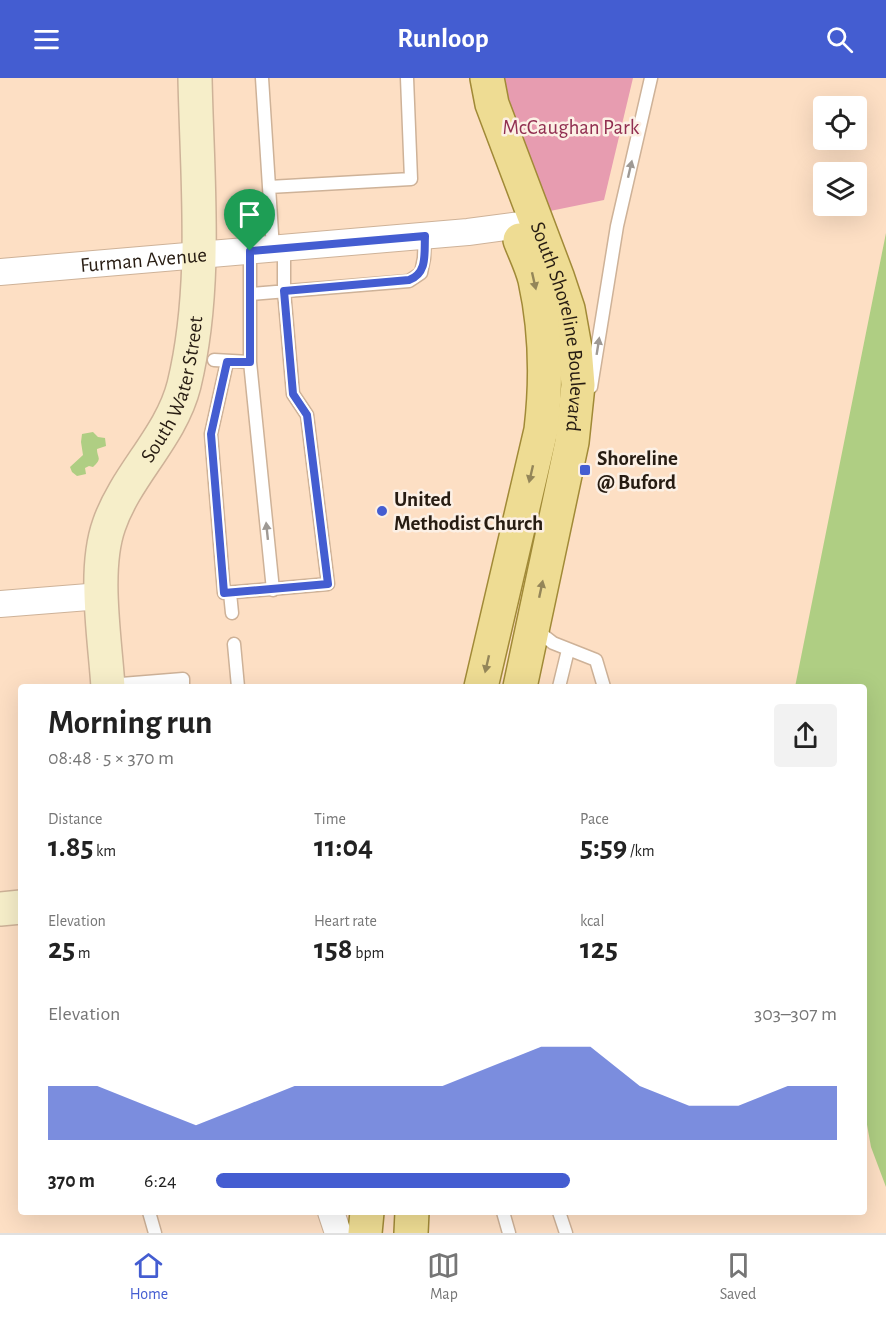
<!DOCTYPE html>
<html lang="en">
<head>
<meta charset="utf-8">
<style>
	body { margin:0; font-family:"Alegreya Sans",sans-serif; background:#f2f2f2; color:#222; height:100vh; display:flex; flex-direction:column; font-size:22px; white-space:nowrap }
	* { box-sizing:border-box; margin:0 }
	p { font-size:20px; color:#767676 }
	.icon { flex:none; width:33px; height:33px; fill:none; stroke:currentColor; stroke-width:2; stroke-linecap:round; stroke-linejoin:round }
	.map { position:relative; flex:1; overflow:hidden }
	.side { position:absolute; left:18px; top:606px; width:849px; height:531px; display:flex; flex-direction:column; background:#fff; border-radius:6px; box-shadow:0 6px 24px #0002 }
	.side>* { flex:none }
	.tools { position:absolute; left:813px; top:18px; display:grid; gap:12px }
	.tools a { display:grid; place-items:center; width:54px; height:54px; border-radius:6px; background:#fff; box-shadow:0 6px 24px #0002; font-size:30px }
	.pin { position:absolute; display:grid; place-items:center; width:51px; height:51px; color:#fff; margin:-62px -26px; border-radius:50% 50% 50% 0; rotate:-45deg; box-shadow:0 0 6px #0007 }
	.pin .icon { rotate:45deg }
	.round { display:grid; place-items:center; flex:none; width:63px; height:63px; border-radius:6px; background:#f2f2f2 }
	.headline { display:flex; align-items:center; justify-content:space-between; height:102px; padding:0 30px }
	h1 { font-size:33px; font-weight:700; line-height:45px }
	.metrics { display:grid; grid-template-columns:repeat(3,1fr); gap:9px; height:102px; padding:6px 30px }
	.metrics div { display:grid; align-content:center }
	.metrics b { font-size:30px; font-weight:700 }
	.metrics small { font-size:16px; font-weight:400 }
	.metrics p { font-size:16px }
	.chart { height:168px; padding:12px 30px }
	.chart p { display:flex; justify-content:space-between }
	.chart svg { width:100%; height:108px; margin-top:6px; fill:#445dd1; opacity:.7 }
	ul { padding:0 30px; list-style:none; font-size:20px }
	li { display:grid; grid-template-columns:96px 72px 1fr; align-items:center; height:45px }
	li i { height:15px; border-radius:8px; background:#445dd1 }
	header { display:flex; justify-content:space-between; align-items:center; height:78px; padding:0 30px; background:#445dd1; color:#fff; font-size:27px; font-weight:700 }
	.tabs { display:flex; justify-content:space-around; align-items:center; height:84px; border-top:2px solid #e0e0e0; background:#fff; font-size:16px; color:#767676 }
	.tabs a { display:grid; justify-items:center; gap:3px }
	.tabs .current { color:#445dd1 }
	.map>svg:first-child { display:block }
</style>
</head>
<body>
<header><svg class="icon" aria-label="menu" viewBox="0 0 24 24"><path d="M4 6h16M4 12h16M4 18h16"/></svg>Runloop<svg class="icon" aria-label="search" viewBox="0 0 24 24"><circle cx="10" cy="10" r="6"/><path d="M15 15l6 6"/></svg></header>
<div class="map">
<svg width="886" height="1155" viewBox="0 0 886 1155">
	<rect width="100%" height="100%" fill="#fddfc4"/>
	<path fill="#e79cb0" d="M503,0H633L604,122L550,133L515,41Z"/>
	<path fill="#afce83" d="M886,155V1109L871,1069L864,1030V609H795Z
		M93,354L98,359L105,360L106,368L97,371C97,380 103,380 93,389L89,388L85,390L86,396L77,398L72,394L70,389L83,377L81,364L82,356Z"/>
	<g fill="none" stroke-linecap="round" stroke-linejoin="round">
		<defs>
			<path id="lane" d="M262,0L273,171
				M269,109L411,101L407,0
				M250,173V284L273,512
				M250,216L409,203L421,195L424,180L425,158
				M214,282L250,284
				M227,284L211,356L224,515L328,506L307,337L293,316L284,213V170
				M591,309L617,148L651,0
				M230,515L232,535
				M535,551L553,565L596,582L604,609
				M234,566L238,609
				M109,607L183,601V609
				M559,609L568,572
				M149,1134L155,1155
				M503,1134L509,1155
				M559,1134L566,1155"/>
			<g id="street">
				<path id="s1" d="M0,194L468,154L536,145"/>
				<path d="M0,526L101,518"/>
				<path d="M331,1134L338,1155"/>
			</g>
			<g id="secondary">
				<path id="s2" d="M108,609C105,561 93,492 109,447C126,397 171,359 184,307C208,208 197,101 195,0"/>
				<path d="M0,831L21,829"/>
			</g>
			<g id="primary">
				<path id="s3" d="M487,0L492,26L557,198L568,231L575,270L578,307L572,364L520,609"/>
				<path d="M481,609L541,352C547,301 546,252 535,202C532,189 525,175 520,162"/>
				<path d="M365,1155L367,1134"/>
				<path d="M411,1155L412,1134"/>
			</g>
		</defs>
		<use href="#lane" stroke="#ceb298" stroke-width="15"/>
		<use href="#street" stroke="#ceb298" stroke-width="28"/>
		<use href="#secondary" stroke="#ceb298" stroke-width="36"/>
		<use href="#primary" stroke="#a18a37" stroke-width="36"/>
		<use href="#lane" stroke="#fff" stroke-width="12"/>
		<use href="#street" stroke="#fff" stroke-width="26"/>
		<use href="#secondary" stroke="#f6eec9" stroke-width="33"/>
		<use href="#primary" stroke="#eedc93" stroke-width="33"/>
	</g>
	<defs><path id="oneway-solid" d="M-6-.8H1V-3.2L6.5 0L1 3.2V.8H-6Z" transform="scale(1.5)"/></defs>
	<g fill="#9e9994">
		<use href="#oneway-solid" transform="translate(630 91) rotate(-77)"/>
		<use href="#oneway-solid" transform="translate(598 268) rotate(-81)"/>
		<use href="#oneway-solid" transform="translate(267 453) rotate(-96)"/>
	</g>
	<g fill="#948659">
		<use href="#oneway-solid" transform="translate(534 203) rotate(77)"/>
		<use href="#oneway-solid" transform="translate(531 396) rotate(103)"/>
		<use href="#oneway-solid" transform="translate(541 511) rotate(-78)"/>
		<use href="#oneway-solid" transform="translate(487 586) rotate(103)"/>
	</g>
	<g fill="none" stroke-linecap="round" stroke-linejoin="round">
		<defs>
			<path id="route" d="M425,158C424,175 428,195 409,202L284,213L293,316L307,337L328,506L224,515L211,356L227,284H250V173Z"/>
		</defs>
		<use href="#route" stroke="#fff" stroke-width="12"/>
		<use href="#route" stroke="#445dd1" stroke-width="8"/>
	</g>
	<g fill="#445dd1" stroke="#fcf0e5" stroke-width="2">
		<rect x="579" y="386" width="12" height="12" rx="3"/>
		<circle cx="382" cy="433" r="6"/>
	</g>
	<g text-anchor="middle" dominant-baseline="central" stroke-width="5" stroke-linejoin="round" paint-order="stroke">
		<g font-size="21" fill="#912f51" stroke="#fcf0e5">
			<text x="571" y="49">McCaughan Park</text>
		</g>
		<g font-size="21" fill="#271c12" stroke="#fcf0e5">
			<text stroke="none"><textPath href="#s1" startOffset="144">Furman Avenue</textPath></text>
			<text stroke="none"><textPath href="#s3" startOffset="261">South Shoreline Boulevard</textPath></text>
			<text stroke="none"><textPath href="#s2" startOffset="315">South Water Street</textPath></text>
		</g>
		<g font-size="21" font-weight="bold" fill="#271c12" stroke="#fcf0e5" text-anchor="start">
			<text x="597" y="380">Shoreline<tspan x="597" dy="24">@ Buford</tspan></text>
			<text x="394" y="421">United<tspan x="394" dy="24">Methodist Church</tspan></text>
		</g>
	</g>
</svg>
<div class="tools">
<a><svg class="icon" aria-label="locate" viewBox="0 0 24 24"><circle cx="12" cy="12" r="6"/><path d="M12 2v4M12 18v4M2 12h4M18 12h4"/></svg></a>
<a><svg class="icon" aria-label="layers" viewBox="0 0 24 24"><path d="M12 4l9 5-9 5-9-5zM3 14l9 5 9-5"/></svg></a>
</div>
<div class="pin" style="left:250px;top:173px;background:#1e9e55"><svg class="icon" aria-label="arrive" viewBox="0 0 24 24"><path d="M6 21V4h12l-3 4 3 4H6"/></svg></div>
<section class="side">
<div class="headline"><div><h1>Morning run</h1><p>08:48 · 5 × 370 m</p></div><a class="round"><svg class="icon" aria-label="share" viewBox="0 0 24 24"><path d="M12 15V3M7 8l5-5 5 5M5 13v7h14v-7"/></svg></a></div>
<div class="metrics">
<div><p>Distance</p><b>1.85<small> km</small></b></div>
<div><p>Time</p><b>11:04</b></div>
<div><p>Pace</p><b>5:59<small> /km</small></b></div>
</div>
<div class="metrics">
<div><p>Elevation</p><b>25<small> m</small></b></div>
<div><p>Heart rate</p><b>158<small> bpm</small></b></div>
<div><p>kcal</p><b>125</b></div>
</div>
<div class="chart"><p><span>Elevation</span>303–307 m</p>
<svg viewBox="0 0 160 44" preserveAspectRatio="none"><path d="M0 44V22L10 22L20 30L30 38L40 30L50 22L60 22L70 22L80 22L90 14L100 6L110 6L120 22L130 30L140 30L150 22L160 22V44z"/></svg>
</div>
<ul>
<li><b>370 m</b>6:24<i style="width:57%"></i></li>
</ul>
</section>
</div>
<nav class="tabs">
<a class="current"><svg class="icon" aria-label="home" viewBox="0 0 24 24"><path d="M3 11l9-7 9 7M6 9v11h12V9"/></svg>Home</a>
<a><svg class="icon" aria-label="map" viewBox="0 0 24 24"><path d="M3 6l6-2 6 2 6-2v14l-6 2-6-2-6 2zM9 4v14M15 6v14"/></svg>Map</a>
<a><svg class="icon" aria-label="saved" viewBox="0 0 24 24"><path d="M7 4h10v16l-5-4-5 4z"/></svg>Saved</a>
</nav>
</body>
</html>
